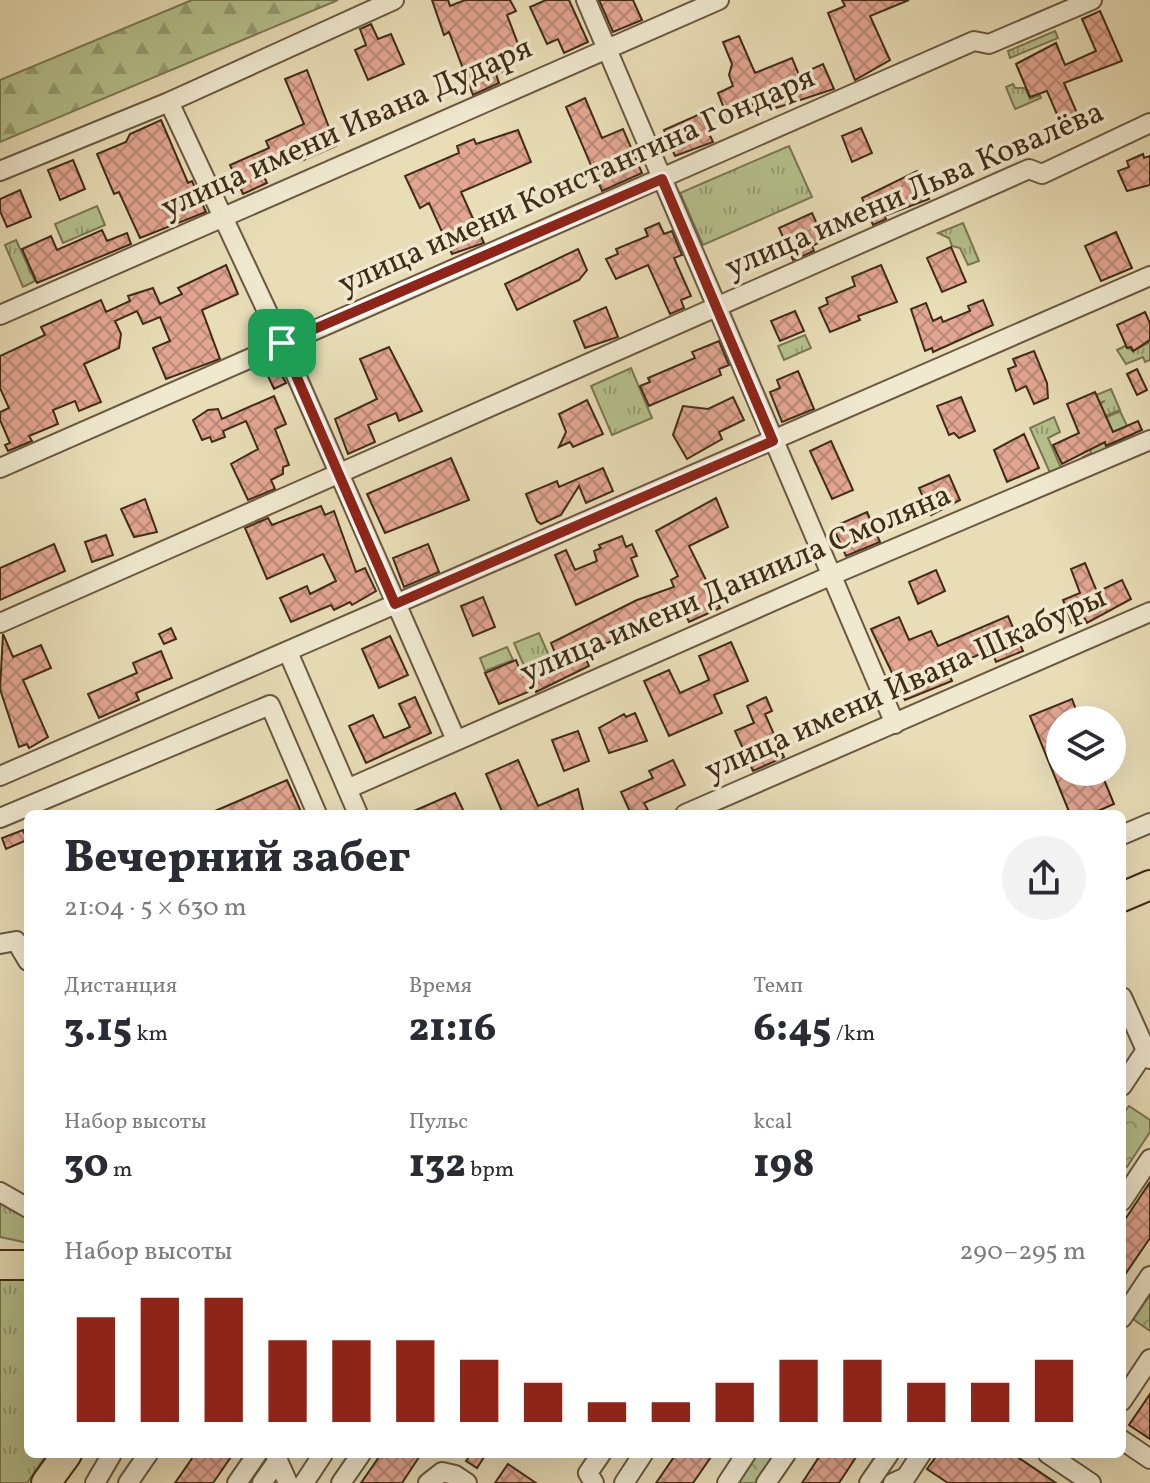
<!DOCTYPE html>
<html lang="ru">
<head>
<meta charset="utf-8">
<style>
	body { margin:0; font-family:Vollkorn,serif; background:#f2f2f3; color:#2b2b33; height:100vh; display:flex; flex-direction:column; font-size:30px; white-space:nowrap }
	* { box-sizing:border-box; margin:0 }
	p { font-size:26px; color:#7c7c81 }
	.icon { flex:none; width:44px; height:44px; fill:none; stroke:currentColor; stroke-width:2; stroke-linecap:round; stroke-linejoin:round }
	.map { position:relative; flex:1; overflow:hidden }
	.panel { position:absolute; left:24px; top:810px; width:1102px; height:648px; display:flex; flex-direction:column; background:#fff; border-radius:12px; box-shadow:0 8px 32px #0002 }
	.panel>* { flex:none }
	.controls { position:absolute; left:1046px; top:706px; display:grid; gap:16px }
	.controls a { display:grid; place-items:center; width:80px; height:80px; border-radius:50%; background:#fff; box-shadow:0 8px 32px #0002; font-size:40px }
	.pin { position:absolute; display:grid; place-items:center; width:68px; height:68px; color:#fff; margin:-34px; border-radius:16px; box-shadow:0 4px 12px #0006 }
	.round { display:grid; place-items:center; flex:none; width:84px; height:84px; border-radius:42px; background:#f2f2f3 }
	.headline { display:flex; align-items:center; justify-content:space-between; height:136px; padding:0 40px }
	h1 { font-size:44px; font-weight:800; line-height:60px }
	.figures { display:grid; grid-template-columns:repeat(3,1fr); gap:12px; height:136px; padding:8px 40px }
	.figures div { display:grid; align-content:center }
	.figures b { font-size:40px; font-weight:800 }
	.figures small { font-size:22px; font-weight:400 }
	.figures p { font-size:22px }
	.chart { height:224px; padding:16px 40px }
	.chart p { display:flex; justify-content:space-between }
	.chart svg { width:100%; height:144px; margin-top:8px; stroke:#8f2418; stroke-width:6 }
	.map>svg:first-child { display:block }
</style>
</head>
<body>
<div class="map">
<svg width="1150" height="1483" viewBox="0 0 1150 1483">
	<defs>
		<pattern id="grass-tufts" width="24" height="20" patternUnits="userSpaceOnUse" patternTransform="scale(2)"><rect width="24" height="20" fill="#b5c18e"/><path d="M3 7l-1-3M5 7V3M7 7l1-3M15 17l-1-3M17 17v-4M19 17l1-3" fill="none" stroke="#959d73"/></pattern>
		<pattern id="forest-firs" width="22" height="20" patternUnits="userSpaceOnUse" patternTransform="scale(2)"><rect width="22" height="20" fill="#b5c18e"/><path d="M5 1l3.5 6h-7zM16 11l3.5 6h-7z" fill="#959d73"/></pattern>
		<pattern id="park-crowns" width="20" height="18" patternUnits="userSpaceOnUse" patternTransform="scale(2)"><rect width="20" height="18" fill="#b5c18e"/><path d="M2 6a3 3 0 1 1 6 0M12 15a3 3 0 1 1 6 0" fill="none" stroke="#959d73"/></pattern>
		<pattern id="building-cross-hatch" width="8" height="8" patternUnits="userSpaceOnUse" patternTransform="scale(2)"><rect width="8" height="8" fill="#e3a692"/><path d="M0 0l8 8M0 8l8-8" fill="none" stroke="#b98876"/></pattern>
	</defs>
	<rect width="100%" height="100%" fill="#e8ddb7"/>
	<filter id="stains"><feTurbulence type="fractalNoise" baseFrequency=".0025" numOctaves="4"/><feColorMatrix values="0 0 0 0 .2 0 0 0 0 .09 0 0 0 0 .02 0 0 0 .5 -.17"/></filter>
	<radialGradient id="worn" r=".72"><stop offset=".6" stop-color="#630" stop-opacity="0"/><stop offset="1" stop-color="#630" stop-opacity=".3"/></radialGradient>
	<path fill="url(#grass-tufts)" stroke="#7a7752" stroke-width="2" d="M1055,31L1058,38L1010,58L1008,51Z
		M1013,84L1015,88H1025L1030,99L1040,95L1041,98L1015,109L1006,87Z
		M789,146L812,197L703,245L680,193Z
		M97,206L105,225L63,243L55,224Z
		M963,223L979,261L968,265L960,248L952,246L949,238L938,233Z
		M16,240L35,281L23,287L5,245Z
		M805,335L811,348L784,360L778,346Z
		M1150,342V360L1145,362L1143,357L1126,364L1117,350L1125,346L1133,351Z
		M631,368L652,418L612,435L591,386Z
		M1111,389L1120,410L1098,419L1100,404L1105,401L1099,403L1096,395Z
		M1120,411L1135,443L1084,460L1083,457L1091,453L1090,448L1105,442L1107,446L1123,439L1119,430L1112,433L1105,418Z
		M1054,417L1060,432L1048,438L1062,470L1051,475L1030,428Z
		M539,633L550,658L525,668L514,643Z
		M507,647L513,660L485,671L480,658Z
		M0,1198L28,1213V1243L0,1237Z
		M0,1273L28,1277V1454H47L27,1483H0Z"/>
	<path fill="url(#forest-firs)" stroke="#7a7752" stroke-width="2" d="M192,0H338L0,142V80Z"/>
	<path fill="url(#park-crowns)" stroke="#7a7752" stroke-width="2" d="M1129,1106L1150,1120V1132L1127,1167L1122,1164V1115Z
		M1150,1295V1331L1133,1319Z
		M757,1454H775L756,1483H738Z"/>
	<path fill="url(#building-cross-hatch)" stroke="#402d17" stroke-width="2" d="M432,0H448L450,6L465,0H510L516,11L507,15L521,52L503,58L507,70L496,74L499,83L473,95L449,32L444,35Z
		M546,0H569L588,42L564,53L558,39L547,44L530,7Z
		M599,0H633L642,20L613,32Z
		M842,0H909L870,16L890,60L855,80L828,13L845,6Z
		M1100,11L1122,61L1064,83L1083,127L1073,132L1069,123L1062,126L1047,91L1030,97L1016,64L1056,43L1065,65L1096,51L1082,19Z
		M371,24L378,39L391,34L404,64L368,80L355,50L366,45L360,29Z
		M739,36L755,73L792,58L799,75L823,64L834,89L776,108L771,96L753,104L749,111L727,116L718,93L733,86L729,75L732,64L723,42Z
		M307,70L336,146L299,162L295,154L261,170L267,183L243,194L230,165L269,148L266,141L304,124L285,79Z
		M585,98L602,138L623,129L642,173L602,191L566,107Z
		M700,114L713,142L675,156L664,130Z
		M161,120L188,183L192,181L206,212L140,238L119,192L114,194L97,154L126,142L130,134Z
		M861,128L872,153L852,162L842,136Z
		M518,130L531,162L461,192L484,243L452,254L429,203L420,208L405,176L459,153L457,146L474,139L476,144Z
		M1143,154L1144,158L1150,156V185L1127,191L1118,171L1129,167L1127,161Z
		M73,160L85,189L60,200L48,170Z
		M917,171L929,199L884,216L886,219L873,225L862,198Z
		M20,190L31,217L7,227L0,211V199Z
		M812,213L824,240L812,246L814,251L793,260L779,228Z
		M659,223L664,234L672,231L682,255L674,258L691,296L681,300L684,308L670,314L648,265L616,279L606,259L618,254L616,249L648,236L645,229Z
		M102,230L107,241L127,233L131,244L37,283L22,249L51,236L57,250Z
		M1116,232L1132,268L1101,281L1085,246Z
		M951,247L966,282L942,292L927,258Z
		M578,249L587,270L579,280L517,310L505,284Z
		M226,265L238,294L202,310L220,359L166,379L153,348L170,341L160,317L143,324L137,311L115,321L121,334L119,348L84,364L101,402L79,411L75,401L53,410L58,424L29,436L32,441L8,451L5,445L10,443L0,420V412L9,408L0,388V356L45,335L41,327L101,300L106,312L130,301L128,296L153,288L160,304L182,294L178,288Z
		M881,265L897,302L858,316L860,320L830,332L819,308L828,304L826,298L855,286L852,277Z
		M983,300L993,325L933,352L932,348L925,351L911,309L926,303L933,321L941,317L943,322L970,311L968,306Z
		M606,307L618,337L585,348L574,321Z
		M795,311L804,331L780,341L771,321Z
		M1145,312L1150,323V340L1133,351L1131,347L1127,348L1117,325Z
		M719,341L729,365L719,369L721,375L649,406L640,386L650,382L648,378L695,358L692,352Z
		M389,347L422,411L399,421L396,413L368,425L375,442L348,454L335,419L377,399L360,359Z
		M1034,351L1047,383L1048,398L1034,404L1026,386L1016,391L1008,369L1016,366L1013,359Z
		M1137,369L1147,390L1137,395L1127,374Z
		M280,371L286,383L274,389L268,376Z
		M798,371L814,409L782,422L770,392L780,388L777,380Z
		M1095,392L1113,432L1138,421L1142,430L1106,446L1105,442L1062,464L1053,445L1079,433L1067,404Z
		M274,396L286,424L275,429L289,465L283,467V474L271,480L275,489L248,500L231,464L258,449L246,421L223,431L225,437L212,442L210,437L202,440L193,420L208,410L218,409L222,419Z
		M733,397L744,420L719,432L722,439L687,459L673,435L683,406L708,409Z
		M961,397L975,431L959,438L954,433L949,435L937,406Z
		M587,400L603,434L573,447L570,442L559,447L566,432L559,414Z
		M1024,434L1039,468L1007,482L994,450Z
		M831,441L853,490L832,499L810,451Z
		M451,458L469,500L385,533L367,494Z
		M603,468L613,491L586,503L579,486L561,515L541,524L537,521L526,494L557,481L559,487Z
		M949,475L960,500L931,515L919,488Z
		M716,498L728,527L689,546L720,608L689,622L685,613L629,638L627,633L584,655L589,666L536,692L535,689L499,704L485,673L516,660L521,673L557,658L551,643L637,600L674,587L671,580L678,576L656,531Z
		M145,499L157,532L134,537L121,509Z
		M321,506L325,515L334,511L356,572L365,568L376,591L352,605L350,602L334,610L331,605L291,622L280,598L307,586L310,594L336,581L323,554L267,579L245,528L268,518L272,525Z
		M867,512L880,542L846,556L833,527Z
		M106,535L113,555L92,562L85,542Z
		M622,536L626,547L632,544L637,556L631,558L638,576L576,605L555,555L566,550L575,570L597,561L594,551L601,548L599,545Z
		M54,544L65,571L0,600V568Z
		M428,544L439,572L404,587L393,558Z
		M1085,563L1097,592L1122,580L1131,599L1087,623L1084,617L1072,623L1063,600L1080,593L1071,569Z
		M936,570L945,591L918,604L909,582Z
		M483,597L495,627L473,636L461,606Z
		M1008,616L1023,651L996,662L991,649L947,669L952,681L905,700L871,629L899,617L909,640L931,631L938,646Z
		M171,628L176,639L164,644L159,634Z
		M3,634L13,657L41,645L51,668L23,680L48,737L29,748L27,744L19,747L0,689Z
		M390,636L408,675L379,688L362,649Z
		M731,642L748,681L714,695L722,713L669,736L644,681L669,670L680,693L709,680L699,656Z
		M161,651L172,678L136,693L139,700L99,718L88,694L137,673L133,663Z
		M415,697L431,733L366,763L349,726L373,715L384,738L410,727L399,704Z
		M766,697L772,711L765,714L784,757L753,771L735,731L754,723L747,706Z
		M1072,699L1080,720H1060V772H1101L1114,804L1091,814H1070L1030,716Z
		M635,713L647,741L609,753L599,728L624,714L626,717Z
		M578,731L589,761L564,771L552,740Z
		M518,760L538,806L578,789L584,814H503L486,774Z
		M673,760L685,785L644,803L648,810L631,814L621,792L653,778L649,771Z
		M287,780L302,814H208Z
		M455,793L465,814H407Z
		M23,830L27,840L6,849L2,838Z
		M1150,1182V1238L1122,1279V1224Z
		M1150,1394V1439L1129,1425Z
		M195,1454H233L213,1483H175Z
		M381,1454H421L402,1483H361Z
		M471,1454H486L477,1468L466,1461Z
		M676,1454H713L693,1483H656Z
		M821,1454H858L839,1483H802Z
		M938,1454H1013L1056,1483H948L927,1469Z
		M508,1464L536,1483H495Z"/>
	<g fill="none" stroke-linecap="round" stroke-linejoin="round">
		<defs>
			<path id="minor" d="M586,0L895,724
				M169,102L282,343L456,740
				M0,171L169,102L394,0
				M0,315L719,0
				M0,468L974,41L989,44L1092,0
				M0,623L1029,169L1042,174L1150,123
				M288,652L358,814
				M0,776L1150,276
				M347,789L830,576L1150,440
				M685,814L1150,612
				M0,818L270,705L317,814
				M1122,835L1150,823
				M0,944L16,941L28,961
				M1122,997L1150,1059
				M1122,1086L1146,1050
				M0,1192L28,1208
				M1122,1201L1150,1159
				M1122,1318L1150,1276
				M1122,1401L1150,1359
				M1122,1440L1150,1459
				M275,1454L288,1483
				M1048,1454L1091,1483
				M95,1483L112,1454
				M128,1483L148,1454
				M237,1483L257,1454
				M262,1483L278,1460
				M304,1483L323,1454
				M341,1483L361,1454
				M428,1483L442,1472L455,1475L467,1483
				M594,1483L588,1473L601,1454
				M624,1483L643,1454
				M727,1483L746,1454
				M766,1483L786,1454
				M869,1483L889,1454
				M893,1483L906,1477L921,1454"/>
			<path id="highway" d="M1122,897L1150,885
				M0,1265H28
				M46,1483L67,1454"/>
		</defs>
		<use href="#minor" stroke="#6a593f" stroke-width="22"/>
		<use href="#highway" stroke="#402d17" stroke-width="32"/>
		<use href="#minor" stroke="#f0e9d0" stroke-width="18"/>
		<use href="#highway" stroke="#e8ddb7" stroke-width="28"/>
	</g>
	<g fill="none" stroke-linecap="round" stroke-linejoin="round">
		<defs>
			<path id="route" d="M662,179L773,441L395,604L282,343Z"/>
		</defs>
		<use href="#route" stroke="#fff" stroke-width="16"/>
		<use href="#route" stroke="#8f2418" stroke-width="10"/>
	</g>
	<g text-anchor="middle" dominant-baseline="central" stroke-width="7" stroke-linejoin="round" paint-order="stroke">
		<g font-size="32" fill="#402d17" stroke="#f0e9d0">
			<text transform="translate(347 129) rotate(-24)">улица имени Ивана Дударя</text>
			<text transform="translate(577 182) rotate(-24)">улица имени Константина Гондаря</text>
			<text transform="translate(915 191) rotate(-23)">улица имени Льва Ковалёва</text>
			<text transform="translate(736 585) rotate(-23)">улица имени Даниила Смоляна</text>
			<text transform="translate(906 685) rotate(-24)">улица имени Ивана Шкабуры</text>
		</g>
	</g>
	<rect width="100%" height="100%" filter="url(#stains)"/>
	<rect width="100%" height="100%" fill="url(#worn)"/>
</svg>
<div class="controls">
<a><svg class="icon" aria-label="layers" viewBox="0 0 24 24"><path d="M12 4l9 5-9 5-9-5zM3 14l9 5 9-5"/></svg></a>
</div>
<div class="pin" style="left:282px;top:343px;background:#1e9e55"><svg class="icon" aria-label="arrive" viewBox="0 0 24 24"><path d="M6 21V4h12l-3 4 3 4H6"/></svg></div>
<section class="panel">
<div class="headline"><div><h1>Вечерний забег</h1><p>21:04 · 5 × 630 m</p></div><a class="round"><svg class="icon" aria-label="share" viewBox="0 0 24 24"><path d="M12 15V3M7 8l5-5 5 5M5 13v7h14v-7"/></svg></a></div>
<div class="figures">
<div><p>Дистанция</p><b>3.15<small> km</small></b></div>
<div><p>Время</p><b>21:16</b></div>
<div><p>Темп</p><b>6:45<small> /km</small></b></div>
</div>
<div class="figures">
<div><p>Набор высоты</p><b>30<small> m</small></b></div>
<div><p>Пульс</p><b>132<small> bpm</small></b></div>
<div><p>kcal</p><b>198</b></div>
</div>
<div class="chart"><p><span>Набор высоты</span>290–295 m</p>
<svg viewBox="0 0 160 44" preserveAspectRatio="none"><path d="M5 44V12M15 44V6M25 44V6M35 44V19M45 44V19M55 44V19M65 44V25M75 44V32M85 44V38M95 44V38M105 44V32M115 44V25M125 44V25M135 44V32M145 44V32M155 44V25"/></svg>
</div>
</section>
</div>
</body>
</html>
